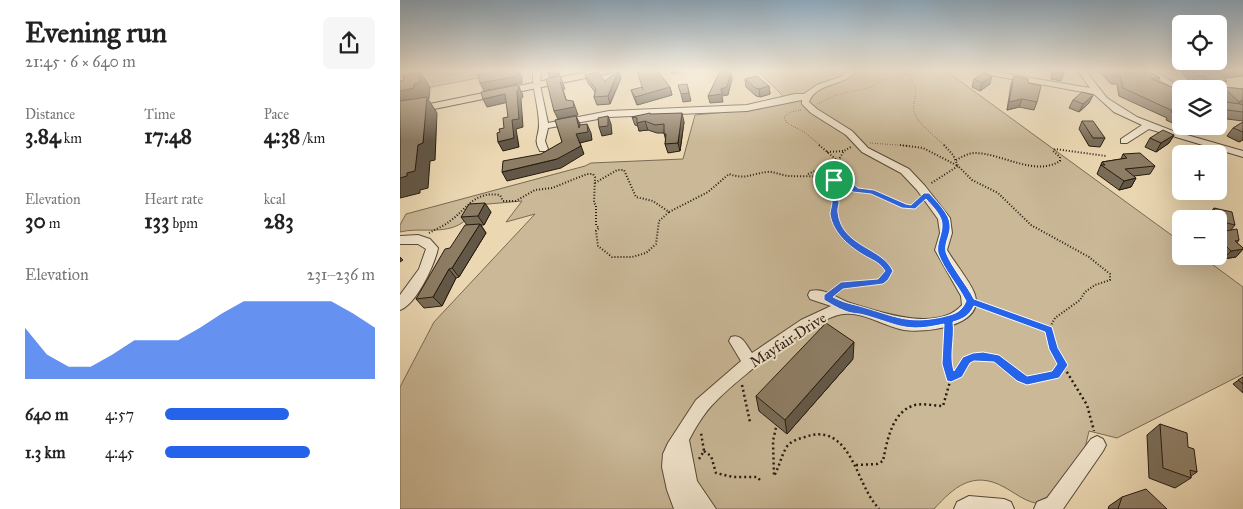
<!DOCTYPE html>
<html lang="en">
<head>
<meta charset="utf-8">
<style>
	body { margin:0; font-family:"IM FELL Great Primer",serif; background:#f6f6f6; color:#222; height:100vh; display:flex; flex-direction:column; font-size:19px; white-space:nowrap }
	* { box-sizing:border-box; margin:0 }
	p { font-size:16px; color:#767676 }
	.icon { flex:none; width:28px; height:28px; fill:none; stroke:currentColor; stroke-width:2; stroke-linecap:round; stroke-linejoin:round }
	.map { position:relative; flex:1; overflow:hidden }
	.sheet { display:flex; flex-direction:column; background:#fff; width:400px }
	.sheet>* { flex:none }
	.fabs { position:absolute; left:772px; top:15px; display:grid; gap:10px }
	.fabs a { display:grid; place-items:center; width:55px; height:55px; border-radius:8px; background:#fff; box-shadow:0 5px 20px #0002; font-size:25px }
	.pin { position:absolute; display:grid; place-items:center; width:42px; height:42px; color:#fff; margin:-21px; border:2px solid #fff; border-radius:50%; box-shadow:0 1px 5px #0007 }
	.round { display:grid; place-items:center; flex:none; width:52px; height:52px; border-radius:8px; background:#f6f6f6 }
	.overview { display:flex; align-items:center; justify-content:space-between; height:85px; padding:0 25px }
	h1 { font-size:28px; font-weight:700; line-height:38px }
	.figures { display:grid; grid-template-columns:repeat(3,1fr); gap:8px; height:85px; padding:5px 25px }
	.figures div { display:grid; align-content:center }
	.figures b { font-size:21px; font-weight:700 }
	.figures small { font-size:14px; font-weight:400 }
	.figures p { font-size:14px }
	.chart { height:140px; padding:10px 25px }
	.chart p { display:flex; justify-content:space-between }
	.chart svg { width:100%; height:90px; margin-top:5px; fill:#2563eb; opacity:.7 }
	ul { padding:0 25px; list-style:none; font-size:16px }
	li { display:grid; grid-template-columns:80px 60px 1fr; align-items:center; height:38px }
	li i { height:12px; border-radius:6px; background:#2563eb }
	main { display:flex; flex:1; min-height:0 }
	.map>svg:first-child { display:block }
</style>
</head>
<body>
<main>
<section class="sheet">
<div class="overview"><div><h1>Evening run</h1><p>21:45 · 6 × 640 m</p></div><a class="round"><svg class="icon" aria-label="share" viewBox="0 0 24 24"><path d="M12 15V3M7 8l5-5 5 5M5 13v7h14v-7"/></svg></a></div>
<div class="figures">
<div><p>Distance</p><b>3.84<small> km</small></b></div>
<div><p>Time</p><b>17:48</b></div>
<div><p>Pace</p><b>4:38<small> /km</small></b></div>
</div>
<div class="figures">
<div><p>Elevation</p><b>30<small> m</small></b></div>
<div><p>Heart rate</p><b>133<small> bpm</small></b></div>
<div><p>kcal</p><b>283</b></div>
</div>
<div class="chart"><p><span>Elevation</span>231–236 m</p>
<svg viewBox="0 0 160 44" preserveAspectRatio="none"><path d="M0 44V19L10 32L20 38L30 38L40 32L50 25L60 25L70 25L80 19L90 12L100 6L110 6L120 6L130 6L140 6L150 12L160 19V44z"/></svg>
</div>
<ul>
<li><b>640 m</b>4:57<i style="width:59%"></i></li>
<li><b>1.3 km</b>4:45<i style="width:69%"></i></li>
</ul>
</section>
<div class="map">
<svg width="843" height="509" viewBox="0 0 843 509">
	<rect width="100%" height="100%" fill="#ebd8b3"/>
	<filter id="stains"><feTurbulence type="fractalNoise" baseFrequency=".004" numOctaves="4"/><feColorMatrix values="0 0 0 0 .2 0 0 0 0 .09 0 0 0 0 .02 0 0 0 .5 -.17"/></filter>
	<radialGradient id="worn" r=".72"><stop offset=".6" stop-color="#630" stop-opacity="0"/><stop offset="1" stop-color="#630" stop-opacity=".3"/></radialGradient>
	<path fill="#cab897" stroke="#786a54" d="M0,70H119L0,93Z
		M337,70H545L781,242V256H801L843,287V374L717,438L689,431L685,448L647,497L635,503C623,500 615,493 604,487C573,470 554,487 534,509H0V387L34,322L135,214L106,222L122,201L77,205C73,211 67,219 62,223C43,235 21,227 0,232V225L6,214L185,166L191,163L283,159L295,115L359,109L385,102L383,96L357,70L339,72Z"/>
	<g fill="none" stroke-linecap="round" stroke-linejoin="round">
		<defs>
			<path id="minor" d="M133,70H141L140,85L148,123L209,111L347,105L395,94H404L417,85L440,77L449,70H457C446,87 417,81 409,102L417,109L452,131L468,148L509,169L525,186L550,218L552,233L547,250C554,262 572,284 575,295C584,327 524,333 504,330C482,326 460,309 438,315C406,324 328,385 307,411C300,420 294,430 289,440L297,481L316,509H274L267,490L262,467L263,454L268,443L296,400L341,361L329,341L331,337C342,333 346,345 352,353L401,320L431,306L410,299L408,295L410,291C424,287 438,299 450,303C479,312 538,333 562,305L561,296L535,250L540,233L538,219L517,190L501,173L462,152L446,135L411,113L402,104V100L347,111L209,117L148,128L145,141L148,149L146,151H140C133,139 139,137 139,125C139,106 132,90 133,70Z
				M677,70H685L707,98L737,117L773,131L843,151V157L749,129L727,143H721V139L742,125L714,112L694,94L590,75L586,73L590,71L690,88Z
				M743,70H752L785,89H781V91H778Z
				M18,235L30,239L38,248C35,264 16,305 0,310V295L19,269L26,249L18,244H0V236Z
				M697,436L703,439L706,445L703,451L663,509H634L637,502L647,498L691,439Z
				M569,496L604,499L611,502L614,509H554L557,502Z"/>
			<path id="major" d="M196,70H215L210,73L0,116V110Z"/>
		</defs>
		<use href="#minor" stroke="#584a39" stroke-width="2"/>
		<use href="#major" stroke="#271b10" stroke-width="2"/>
		<path stroke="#271b10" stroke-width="1" stroke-dasharray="0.5 2" stroke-linecap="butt" d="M503,70C528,94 506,101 517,118C523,128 537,138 545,146
			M93,72L101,70
			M482,80L508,74
			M27,83L79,75
			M417,104L436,95L472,87L482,80L468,70
			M401,110L391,112L384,117L387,123L404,132L421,146
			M470,143L510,146"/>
		<path stroke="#271b10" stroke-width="2" stroke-dasharray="1 2" stroke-linecap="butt" d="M419,145L438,161V169L431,189C437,202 433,200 434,212C437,238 468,254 488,267L489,271L480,282L447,284L434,290
			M500,145L523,148L558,166L530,184
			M544,145L553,155L558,166L572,180L598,193L631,225L689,257L710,274V280L695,285L685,292L680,300L655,318L649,329L653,349L660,360
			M427,152L444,151
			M556,160C562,157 568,153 575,153C601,153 635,177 660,161V157L653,151L655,149L706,156
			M408,174L438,161L444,151L451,147
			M195,183L217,170H224L236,197L253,201L269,212L308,192L329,174C346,180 350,174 367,172C374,171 382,176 390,176C411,177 440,173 456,191L472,192L505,207L512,208L519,201
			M29,233C36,229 44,226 50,221C68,208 74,191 100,195L103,201H116L135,190L152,188L187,174H193L195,177L194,203L196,205V225L199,228L196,231L198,246L212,257H232L246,253L256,244L259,221L269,212
			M581,305L649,329
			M547,360L549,331
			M567,360C577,354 588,356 598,360"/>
		<path stroke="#271b10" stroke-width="2.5" stroke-dasharray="2 3" stroke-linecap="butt" d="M547,359L551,378
			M596,359L616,375L628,380L655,375L662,365
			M659,359L687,405L694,431
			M342,385L350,422
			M377,423L373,441L374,476C379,467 381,457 386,448C390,441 398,439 405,437C444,423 454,468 468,493C471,499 475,504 479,509
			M304,451L311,456L316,473L333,477H357L360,480
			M299,459L304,451L301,433
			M456,465L477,464L483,461C487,441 492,411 515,405C524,403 534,406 543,406L551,378L569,359"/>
		<use href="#minor" fill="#f2e6ce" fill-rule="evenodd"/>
		<use href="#major" fill="#ebd8b3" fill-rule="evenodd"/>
	</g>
	<path fill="#796c57" stroke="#271b10" d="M652,70H663L664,73L661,81L651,79Z
		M698,70H746L760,78L757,81L777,89L776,91L781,93V121L775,124L766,120L767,118L719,96L717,84H711Z
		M783,70H843V76L824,78L827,81L823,87L843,89V121L819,118V101L825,102L819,96V94L822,89L802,88L798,84H792L782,73Z
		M185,75L205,81L221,78L210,104L197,105L194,97L195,92L188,83Z
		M614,76L628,83L637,102L634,110L619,107L607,110L611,84Z
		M345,79L369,86L370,94L360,97L356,96L346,87Z
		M574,79L590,84L580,91L572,87Z
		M270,87L272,95L237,105L234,98L231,90L242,88Z
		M693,95L689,103L679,112L669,108L673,100Z
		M250,114L284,122L280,151L268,153L265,144L266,141L264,133H257L248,130L239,131L238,126L235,125L232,117Z
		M682,121L705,138L700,147L689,146L679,129Z
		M843,122V140L839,142L827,136L833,128Z
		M784,126H812L809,131Z
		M774,135L769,143L756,152L745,147L750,138Z
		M723,154L755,166L750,174L734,176L736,178L731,187L719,190L697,174L702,162L721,159Z
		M814,208L835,225L831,230L839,240L837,243L843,248V249L836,257L823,259L819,256V219H807V217Z
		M91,212L84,225H81L86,233L59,277L56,278L42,306L24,308L16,299L67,225L61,217Z
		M453,359L387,434L359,411L356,396Z
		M843,377V393L833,384Z
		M760,424L788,447L797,472L791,476V478L775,488L749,478L747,435Z
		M722,497L767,509H708L709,506Z"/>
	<path fill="#635847" stroke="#271b10" d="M118,70L122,77V83L84,91L80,83Z
		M152,70H158L160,75L150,78L147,71Z
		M219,70L221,78L210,104L208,96Z
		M271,70H281V72L272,74Z
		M832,70H843V76L814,79L819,71Z
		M20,72L30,87L29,99H28L37,113L35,160L30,161L28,188L20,190V193L0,198V91L14,84Z
		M331,72L332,79L328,95L322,96L323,102L310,103L308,96L321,89Z
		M160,76L165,89L163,90L169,108L173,101L178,115L158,119L154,111Z
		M592,76L590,84L580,91L582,83Z
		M760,78L755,85L751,79Z
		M287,84L291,101L283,102L281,94Z
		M118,85L122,93L123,97L121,99L123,127L116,129L119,147L103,151L98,142L112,120Z
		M369,86L370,94L360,97L359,89Z
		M270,87L272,95L237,105L235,97Z
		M105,94L109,102L87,107L83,99Z
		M693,95L689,103L679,112L683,104Z
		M622,99L619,107L607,110L609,102Z
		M843,100V107L833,110L839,102Z
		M282,113L284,122L280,151L278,143Z
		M781,115V121L775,124L780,116Z
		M176,116L180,124L182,133L187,124L191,133L192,140L180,143L184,154L161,168L107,181L102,172L157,159L179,128Z
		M208,116L211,124L212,134L202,136L199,127Z
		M245,121L248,130L239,131L237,123Z
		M774,135L769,143L756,152L761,143Z
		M736,178L731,187L719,190L724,181Z
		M85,203L91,212L84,225L78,216Z
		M80,224L86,233L59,277L52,268Z
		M843,249L836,257L823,259L831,251Z
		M0,257L3,260L0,262Z
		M49,269L56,278L42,306L33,297Z
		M454,342L453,359L387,434L385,420Z"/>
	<path fill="#8d7d65" stroke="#271b10" d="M84,70H92V72H100L118,70V76L80,83L78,75L84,73Z
		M219,70L208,96L194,97L196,89L185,75L197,72L205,81Z
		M237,70H257L270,87L235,97L231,90L242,87L243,90Z
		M654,70H663L664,73L654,72Z
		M708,70H746L760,78L751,79L777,89L774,91L781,93V115L780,116L771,112L773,111L723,88L720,76H715Z
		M791,70H832L819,71L827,81L806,80L803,76H796Z
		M320,71L331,72L327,87L321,89L322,94L308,96Z
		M20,72L19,83L14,84V88L0,91V81L4,80L3,76Z
		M583,73L592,76L582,83L574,79Z
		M160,76L162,81L160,82L166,100L173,101L174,107L154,111L146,79Z
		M357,76L369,86L359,89L355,88L345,79Z
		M614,76L628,79V83L641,86L637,102L622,99L609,102Z
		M287,84L289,93L281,94L278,85Z
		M118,85L119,89L117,91L119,119L112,120L114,138L98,142L97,133L100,132L99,129L104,128L103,118L108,117L105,94L83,99L81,92Z
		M823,87L843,89V100L839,102Z
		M682,92L693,95L683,104L673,100Z
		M27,97L23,143L18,145L15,171L7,173V176L0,178V101Z
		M819,101L840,104L843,105V112L819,109Z
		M250,113V114L282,113L278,143L265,144L266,134H264V124L255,125L245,121L237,123V118L232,117Z
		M176,116L179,128L180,125L187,124L188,132L176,134L181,146L157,159L102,172L103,161L141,154L162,142L155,120Z
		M208,116V126L199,127L198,118Z
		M682,121H693L705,138H693Z
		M843,122V132L833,128Z
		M763,130L774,135L761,143L750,138Z
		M740,153L755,166L725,169L736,178L724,181L701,165H705L702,162L727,158L723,154Z
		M85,203L78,216L61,217L69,204Z
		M814,208L832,212L835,225L819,221V219H816Z
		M80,224L52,268L49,269L33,297L16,299L45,249L50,248L65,225Z
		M837,229L839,240L835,241L843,248V249L831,251L827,247L823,248L819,244V232Z
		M426,323L454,342L385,420L356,396Z
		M843,377V384L838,380Z
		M760,424L787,433L788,447L794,449L797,472L790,470L791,478L763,468Z
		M746,489L767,509H718L722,497Z"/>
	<linearGradient id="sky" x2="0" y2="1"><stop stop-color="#8ea9bd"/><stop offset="0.5" stop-color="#f6eddd"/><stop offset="1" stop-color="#f6eddd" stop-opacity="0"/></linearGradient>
	<rect width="843" height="141" fill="url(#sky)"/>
	<path fill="#2563eb" stroke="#fff" fill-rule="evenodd" d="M434,178L452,183L458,188L474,190L506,204L511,205L524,193H529C536,201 550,214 550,225C551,234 544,243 546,252C550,265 567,285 574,299L652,327L658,348L668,365L659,378L627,385L617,381L594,362L574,361L570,363L562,377L551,382L547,381L542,364L544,324C505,333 500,325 464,315C458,313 451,314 445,311C437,308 431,304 424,300V295L441,282L478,279L485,271C481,264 475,261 467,257C451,248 433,234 430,214C430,210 432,206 432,202C432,192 427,192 431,180ZM437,183L447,186L453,192L471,194L502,208L515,209L526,199C532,206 543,216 542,226C542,235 536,244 538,253C544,270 558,285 566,301C561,313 554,314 542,317C510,324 496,317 466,308C454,304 446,304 433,297L443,289L483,284L488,280L493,271C482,247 442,247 438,213C437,209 439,206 439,202C439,194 434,191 437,183ZM574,306L645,332L649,349L657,364L652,371L627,376L599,355L583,352L573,353L563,357L554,371C549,356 555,338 553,322C563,319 569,316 574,306Z"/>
	<g text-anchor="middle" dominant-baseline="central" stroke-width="4" stroke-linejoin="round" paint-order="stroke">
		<g font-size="15" fill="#271b10" stroke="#f2e6ce">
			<text transform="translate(388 340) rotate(-33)">Mayfair Drive</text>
		</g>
	</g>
	<rect width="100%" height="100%" filter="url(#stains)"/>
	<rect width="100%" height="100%" fill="url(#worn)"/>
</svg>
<div class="fabs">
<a><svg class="icon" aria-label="locate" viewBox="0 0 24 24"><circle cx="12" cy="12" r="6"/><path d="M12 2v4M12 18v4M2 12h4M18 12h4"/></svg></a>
<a><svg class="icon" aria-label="layers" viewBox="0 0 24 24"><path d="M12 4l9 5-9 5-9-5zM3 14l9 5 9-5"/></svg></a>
<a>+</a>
<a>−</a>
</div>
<div class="pin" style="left:434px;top:180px;background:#1e9e55"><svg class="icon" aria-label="arrive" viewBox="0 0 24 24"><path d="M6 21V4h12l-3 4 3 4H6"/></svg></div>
</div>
</main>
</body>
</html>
